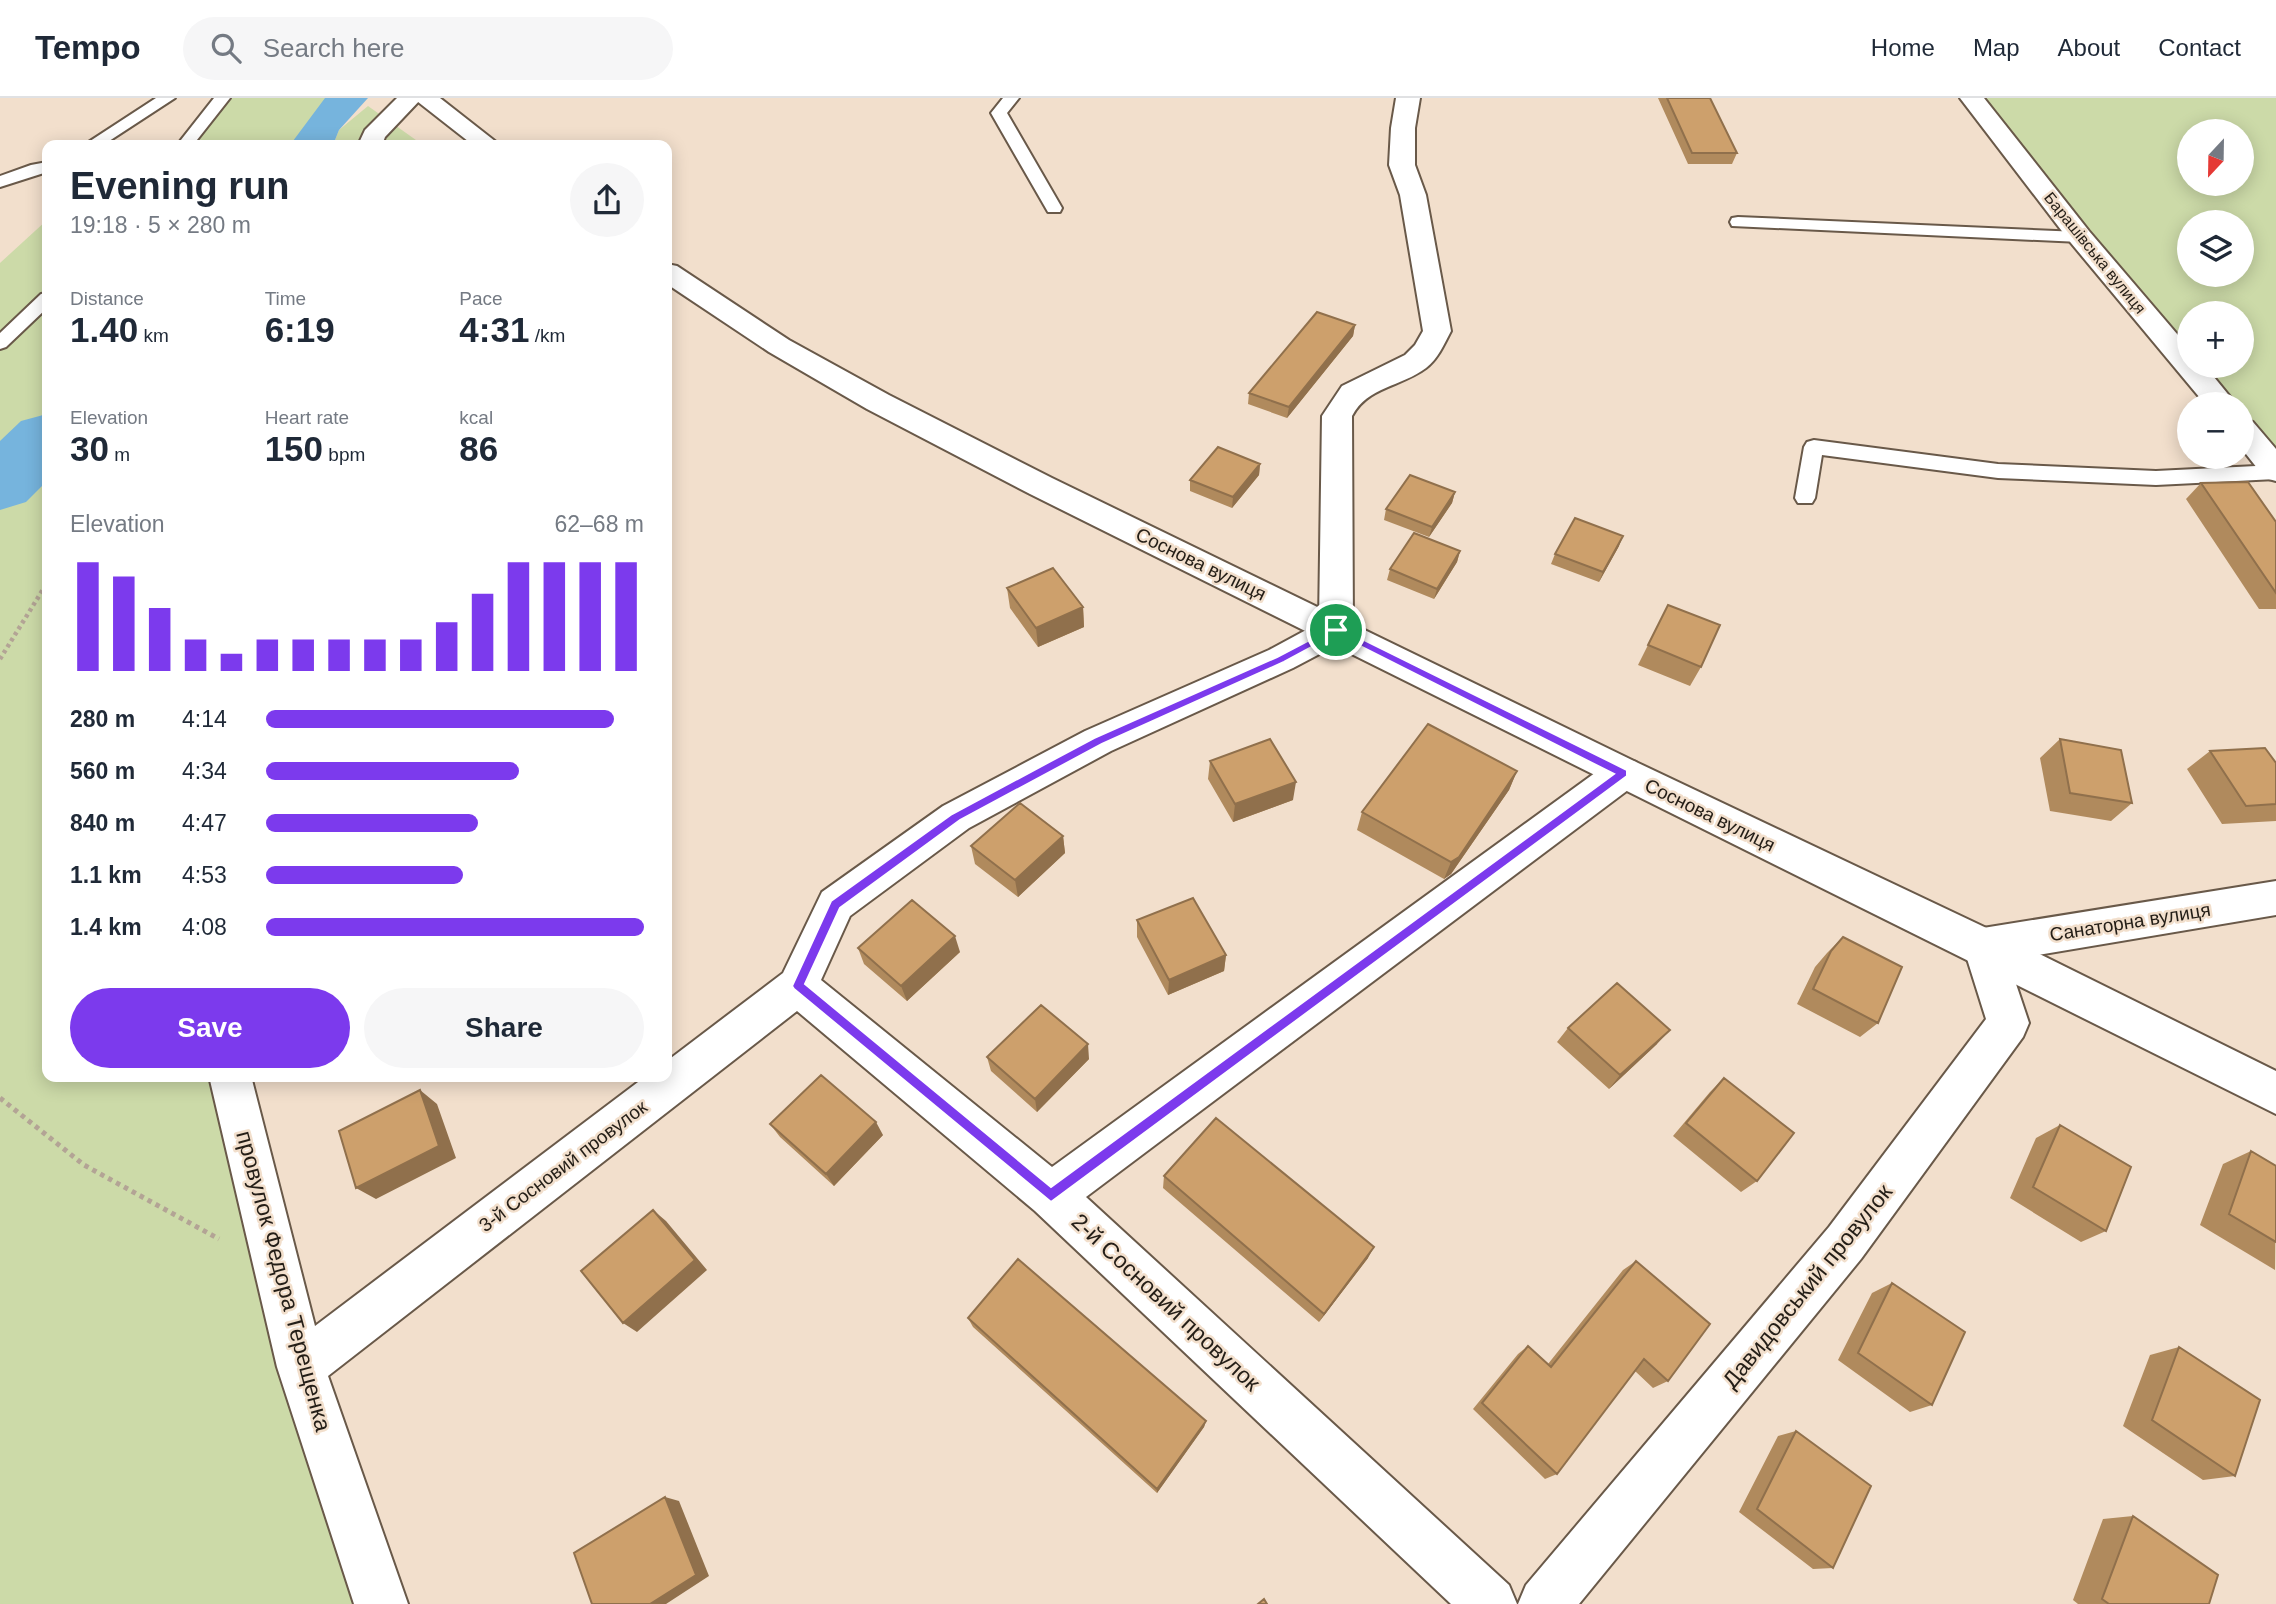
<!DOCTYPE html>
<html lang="en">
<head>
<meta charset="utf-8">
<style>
	body { margin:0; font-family:Helvetica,sans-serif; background:#f6f6f7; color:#1f2937; height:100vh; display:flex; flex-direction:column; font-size:26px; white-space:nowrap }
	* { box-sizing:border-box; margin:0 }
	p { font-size:23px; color:#747a83 }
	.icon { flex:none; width:38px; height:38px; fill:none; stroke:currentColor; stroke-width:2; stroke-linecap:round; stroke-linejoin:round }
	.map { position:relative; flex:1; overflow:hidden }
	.panel { position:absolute; left:42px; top:42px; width:630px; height:942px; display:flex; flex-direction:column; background:#fff; border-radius:14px; box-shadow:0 4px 18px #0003 }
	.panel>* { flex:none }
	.needle { width:46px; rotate:202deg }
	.buttons { position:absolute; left:2177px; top:21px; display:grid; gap:14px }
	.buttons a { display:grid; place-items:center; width:77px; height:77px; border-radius:50%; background:#fff; box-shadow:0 4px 18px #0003; font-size:35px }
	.pin { position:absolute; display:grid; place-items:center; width:60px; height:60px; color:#fff; margin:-30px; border:4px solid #fff; border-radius:50%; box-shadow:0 2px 7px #0007 }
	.round { display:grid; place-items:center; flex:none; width:74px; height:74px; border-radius:37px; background:#f6f6f7 }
	.headline { display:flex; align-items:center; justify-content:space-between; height:119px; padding:0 28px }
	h1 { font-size:38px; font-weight:600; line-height:52px }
	.stats { display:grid; grid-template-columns:repeat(3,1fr); gap:10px; height:119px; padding:7px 28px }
	.stats div { display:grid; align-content:center }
	.stats b { font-size:35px; font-weight:600 }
	.stats small { font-size:19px; font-weight:400 }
	.stats p { font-size:19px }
	.chart { height:196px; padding:14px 28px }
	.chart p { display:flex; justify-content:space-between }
	.chart svg { width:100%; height:126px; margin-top:7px; stroke:#7c3aed; stroke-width:6 }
	.primary-button { display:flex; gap:14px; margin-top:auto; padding:14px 28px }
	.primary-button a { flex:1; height:80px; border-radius:42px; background:#7c3aed; color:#fff; font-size:28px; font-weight:600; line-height:80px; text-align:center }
	.primary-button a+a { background:#f6f6f7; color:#1f2937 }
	ul { padding:0 28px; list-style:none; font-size:23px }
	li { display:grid; grid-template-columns:112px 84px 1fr; align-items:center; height:52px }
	li i { height:18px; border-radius:9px; background:#7c3aed }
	header { display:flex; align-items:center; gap:42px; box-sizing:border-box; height:98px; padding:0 35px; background:#fff; border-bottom:2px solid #e0e1e3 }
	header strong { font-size:33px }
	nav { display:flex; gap:38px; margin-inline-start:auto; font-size:24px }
	.search { width:490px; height:63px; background:#f6f6f7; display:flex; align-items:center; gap:18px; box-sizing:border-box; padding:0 24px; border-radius:38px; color:#747a83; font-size:26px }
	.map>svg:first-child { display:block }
</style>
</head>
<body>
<header>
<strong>Tempo</strong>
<div class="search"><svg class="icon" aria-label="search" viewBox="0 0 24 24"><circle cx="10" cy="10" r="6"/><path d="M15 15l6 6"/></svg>Search here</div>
<nav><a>Home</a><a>Map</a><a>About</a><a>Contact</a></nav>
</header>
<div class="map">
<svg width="2276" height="1506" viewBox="0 0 2276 1506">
	<rect width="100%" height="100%" fill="#f2dfcc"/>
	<path fill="#ccdaa8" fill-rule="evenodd" d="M230,0H329L292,47H187Z
		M1981,0H2276V356L2242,315V306H2235L2203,268H2242V215H2189V252ZM2189,33H2242V86H2189ZM2189,124H2242V177H2189Z
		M368,8L423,47H333L339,32Z
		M47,122V311L4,364L13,373L35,383L47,371V978H230L381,1506H0V165Z"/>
	<path fill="#76b4dd" d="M325,0H368L339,32L333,47H290Z
		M47,311V371L35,383L4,364Z"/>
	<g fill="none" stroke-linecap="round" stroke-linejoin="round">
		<path fill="#76b4dd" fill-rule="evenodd" d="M47,316V383L26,404L0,412V343L21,323Z"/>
		<defs>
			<path id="service" d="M156,0H175L103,47H84Z
				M214,0H230L193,47H177Z
				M1003,0H1019L1007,15L1062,110L1060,114H1048L991,15Z
				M47,64V74L0,89V78L31,67Z
				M1738,119L2080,134L2088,139L2080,144L1732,128L1730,124L1732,120Z
				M47,195V210L6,249L0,251V235L41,196Z
				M1814,342L1998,366L2156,373L2276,367V381L2156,387L1998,380L1822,357L1815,400L1812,405H1798L1795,400L1804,349L1807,344Z"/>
			<path id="minor" d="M397,0H422L385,39L382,47H358L365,32Z
				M1396,0H1420L1415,30V67L1426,97L1451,233C1444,246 1438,261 1426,270C1401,289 1368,288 1352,318L1353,532L1348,541L1293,570L1111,653L969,730L850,818L821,882L1052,1069L1610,664L1623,660L1636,664L1641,675L1636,686L1086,1099L1509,1487L1517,1506H1451L1035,1113L797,913L328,1278L408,1506H354L277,1269L209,978H251L315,1228L646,978H667V963L783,875L822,794L943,708L1085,633L1269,552L1319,525L1322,318L1342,288L1405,257L1415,247L1423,233L1400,97L1389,67L1391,30Z
				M1960,0H1984L2089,133L2189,250V268H2205L2236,306H2205L2071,145Z
				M2242,321L2253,324L2276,351V383L2265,380L2242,351Z
				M2276,783V817L2008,862L2029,925L2023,939L1861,1161L1579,1506H1518L1526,1487L1829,1129L1986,921L1963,848L1969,835L1983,830Z"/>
			<path id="tertiary" d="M413,0H440L500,47H473Z
				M667,166L677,168L789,242L889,297L1052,380L1636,664L1997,835L2276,973V1016L1030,396L867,311L769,254L667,186Z"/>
		</defs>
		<use href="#service" stroke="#695949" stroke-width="4"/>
		<use href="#minor" stroke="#695949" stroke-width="4"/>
		<use href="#tertiary" stroke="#695949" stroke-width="4"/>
		<path stroke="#b3a495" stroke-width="4.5" stroke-dasharray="3.5 3.5" stroke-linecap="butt" d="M0,561L47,485"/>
		<path stroke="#b3a495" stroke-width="5" stroke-dasharray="4.5 4.5" stroke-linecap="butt" d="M0,1000L84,1067L219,1141"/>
		<use href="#service" fill="#fff" fill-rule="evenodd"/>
		<use href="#minor" fill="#fff" fill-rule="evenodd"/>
		<use href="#tertiary" fill="#fff" fill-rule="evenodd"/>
	</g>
	<path fill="#b08a5d" d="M1658,0H1710L1737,55L1732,66H1688Z
		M1355,227L1353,238L1287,320L1248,306L1249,295Z
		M1260,366L1259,377L1232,410L1190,393V382Z
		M2201,385L2276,424V511H2259L2186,401Z
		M1455,394L1452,405L1429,439L1384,422L1386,411Z
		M1619,448L1599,484L1551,466L1555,456Z
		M1460,453L1457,464L1434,501L1387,482L1390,471Z
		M1007,490L1083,509L1084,529L1038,549L1010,510Z
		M1668,507L1701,569L1690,588L1638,567Z
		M2060,641L2132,705L2111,723L2050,713L2040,660Z
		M2210,653L2276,665V723L2222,726L2187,671Z
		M1210,663L1293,702L1233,724L1208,681Z
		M1517,673L1509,692L1451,776L1444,781L1357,732L1362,714Z
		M1063,738L1065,755L1018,799L975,766L971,748Z
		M1137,822L1226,857L1224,873L1168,897L1137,839Z
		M1843,839L1878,925L1860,939L1797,906L1815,869L1827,855Z
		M858,850L960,854L907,903L864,866Z
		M1568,930L1657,946L1609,991L1557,944Z
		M987,959L1089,961L1037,1014L991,973Z
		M1724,980L1757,1083L1741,1094L1673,1038L1710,994Z
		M770,1026L883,1037L834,1088L780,1039Z
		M2060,1027L2106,1133L2081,1144L2010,1100L2036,1040Z
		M2251,1053L2276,1068L2275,1172L2200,1127L2223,1066Z
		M1164,1078L1368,1160L1319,1224L1163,1090Z
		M1636,1163L1668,1283L1653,1290L1635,1273L1557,1376L1545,1381L1473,1311L1518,1256L1528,1248L1548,1266L1623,1172Z
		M1892,1185L1932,1307L1910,1314L1838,1262L1872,1195Z
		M968,1220L1206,1323L1204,1329L1157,1395L973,1229Z
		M2179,1249L2235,1378L2203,1382L2123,1328L2150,1257Z
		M1796,1333L1833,1470L1813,1471L1739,1414L1778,1338Z
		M2133,1418L2209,1506H2078L2073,1502L2103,1421Z"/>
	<path fill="#90704c" d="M1355,227L1353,238L1287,320L1289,309Z
		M1260,366L1259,377L1232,410L1233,399Z
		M1455,394L1452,405L1429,439L1432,429Z
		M1623,438L1619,448L1599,484L1603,474Z
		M1460,453L1457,464L1434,501L1437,491Z
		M1083,509L1084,529L1038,549L1036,530Z
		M1517,673L1509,692L1451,776L1444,781L1451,764Z
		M1296,684L1293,702L1233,724L1235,706Z
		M1063,738L1065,755L1018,799L1015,782Z
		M955,838L960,854L907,903L901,888Z
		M1226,857L1224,873L1168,897L1169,882Z
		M1670,932L1657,946L1609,991L1620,977Z
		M1088,946L1089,961L1037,1014L1035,1001Z
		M420,992L437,1006L456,1060L376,1101L356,1090Z
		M876,1024L883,1037L834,1088L826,1076Z
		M653,1112L666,1123L707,1172L637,1234L623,1225Z
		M1374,1149L1368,1160L1319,1224L1324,1216Z
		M1206,1323L1204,1329L1157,1395V1391Z
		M665,1399L679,1403L709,1478L666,1506H650Z"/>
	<path fill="#cda06c" stroke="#90704c" stroke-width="2" d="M1667,0H1710L1737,55H1692Z
		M1317,214L1355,227L1289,309L1249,295Z
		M1218,349L1260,366L1233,399L1190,382Z
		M1410,377L1455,394L1432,429L1386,411Z
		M2248,384L2276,424V495L2201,385Z
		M1575,420L1623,438L1603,474L1555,456Z
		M1414,435L1460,453L1437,491L1390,471Z
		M1053,470L1083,509L1036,530L1007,490Z
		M1668,507L1720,527L1701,569L1648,547Z
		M1428,626L1517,673L1459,759L1451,764L1362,714Z
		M1270,641L1296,684L1235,706L1210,663Z
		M2060,641L2121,652L2132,705L2070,695Z
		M2265,650L2276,665V706L2246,708L2210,653Z
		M1020,705L1063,738L1015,782L971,748Z
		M1193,800L1226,857L1169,882L1137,822Z
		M912,802L955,838L901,888L858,850Z
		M1843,839L1902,869L1878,925L1813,891L1831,853Z
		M1617,885L1670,932L1620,977L1568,930Z
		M1041,907L1088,946L1035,1001L987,959Z
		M821,977L876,1024L826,1076L770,1026Z
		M1724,980L1794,1035L1757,1083L1686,1025Z
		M420,992L439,1048L356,1090L339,1033Z
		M1216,1020L1374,1149L1324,1216L1164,1078Z
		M2060,1027L2131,1069L2106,1133L2033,1089Z
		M2251,1053L2276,1068V1144L2229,1116Z
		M653,1112L695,1162L623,1225L581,1173Z
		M1018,1161L1206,1323L1157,1391L968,1220Z
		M1636,1163L1710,1226L1668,1283L1644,1261L1557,1376L1482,1305L1528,1248L1551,1269Z
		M1892,1185L1965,1234L1932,1307L1858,1255Z
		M2179,1249L2260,1302L2235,1378L2152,1322Z
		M1796,1333L1871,1388L1833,1470L1757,1411Z
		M665,1399L696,1477L650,1506H592L574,1455Z
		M2133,1418L2218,1477L2209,1506H2109L2102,1501Z
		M1264,1501L1267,1506H1258Z"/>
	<path fill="#7c3aed" stroke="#fff" stroke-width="2" fill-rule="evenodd" d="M1336,528L1627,672V678L1051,1104L794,891L792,888L831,803L952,716L1094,640L1277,559ZM1336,536L1614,676L1051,1089L805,886L840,810L960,722L1102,646L1284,564Z"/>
	<g text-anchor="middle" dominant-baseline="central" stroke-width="5" stroke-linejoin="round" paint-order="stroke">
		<g font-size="16" fill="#241e17" stroke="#f2dfcc">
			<text transform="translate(2095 155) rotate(51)">Барашівська вулиця</text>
		</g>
		<g font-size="19" fill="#241e17" stroke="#f2dfcc">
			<text transform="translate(1201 466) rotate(26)">Соснова вулиця</text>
			<text transform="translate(1710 717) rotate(26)">Соснова вулиця</text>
			<text transform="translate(2130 824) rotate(-9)">Санаторна вулиця</text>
			<text transform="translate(563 1068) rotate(-37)">3-й Сосновий провулок</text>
		</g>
		<g font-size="23" fill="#241e17" stroke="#f2dfcc">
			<text transform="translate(284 1183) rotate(75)">провулок Федора Терещенка</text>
			<text transform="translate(1807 1188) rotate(-51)">Давидовський провулок</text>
			<text transform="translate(1166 1204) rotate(43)">2-й Сосновий провулок</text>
		</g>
	</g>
</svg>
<div class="buttons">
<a><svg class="needle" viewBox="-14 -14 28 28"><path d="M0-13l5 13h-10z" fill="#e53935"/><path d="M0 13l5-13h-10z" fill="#747a83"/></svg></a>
<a><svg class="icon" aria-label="layers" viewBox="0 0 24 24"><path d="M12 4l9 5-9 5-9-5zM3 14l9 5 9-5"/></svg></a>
<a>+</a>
<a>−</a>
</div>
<div class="pin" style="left:1336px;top:532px;background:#1e9e55"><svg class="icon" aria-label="arrive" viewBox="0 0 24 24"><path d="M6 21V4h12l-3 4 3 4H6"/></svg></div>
<section class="panel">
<div class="headline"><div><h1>Evening run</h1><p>19:18 · 5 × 280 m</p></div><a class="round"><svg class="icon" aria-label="share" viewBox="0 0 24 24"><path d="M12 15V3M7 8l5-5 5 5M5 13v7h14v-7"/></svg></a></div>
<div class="stats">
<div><p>Distance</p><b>1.40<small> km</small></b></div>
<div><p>Time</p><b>6:19</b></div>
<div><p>Pace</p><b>4:31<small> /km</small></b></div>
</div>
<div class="stats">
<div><p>Elevation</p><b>30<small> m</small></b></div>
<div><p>Heart rate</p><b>150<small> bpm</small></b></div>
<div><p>kcal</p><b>86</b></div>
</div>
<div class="chart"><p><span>Elevation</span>62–68 m</p>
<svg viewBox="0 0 160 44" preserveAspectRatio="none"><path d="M5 44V6M15 44V11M25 44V22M35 44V33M45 44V38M55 44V33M65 44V33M75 44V33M85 44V33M95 44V33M105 44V27M115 44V17M125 44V6M135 44V6M145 44V6M155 44V6"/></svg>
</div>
<ul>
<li><b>280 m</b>4:14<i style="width:92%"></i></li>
<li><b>560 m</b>4:34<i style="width:67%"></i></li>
<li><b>840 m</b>4:47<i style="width:56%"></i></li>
<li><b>1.1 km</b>4:53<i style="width:52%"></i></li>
<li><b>1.4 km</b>4:08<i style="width:100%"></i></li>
</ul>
<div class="primary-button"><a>Save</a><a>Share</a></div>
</section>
</div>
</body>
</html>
